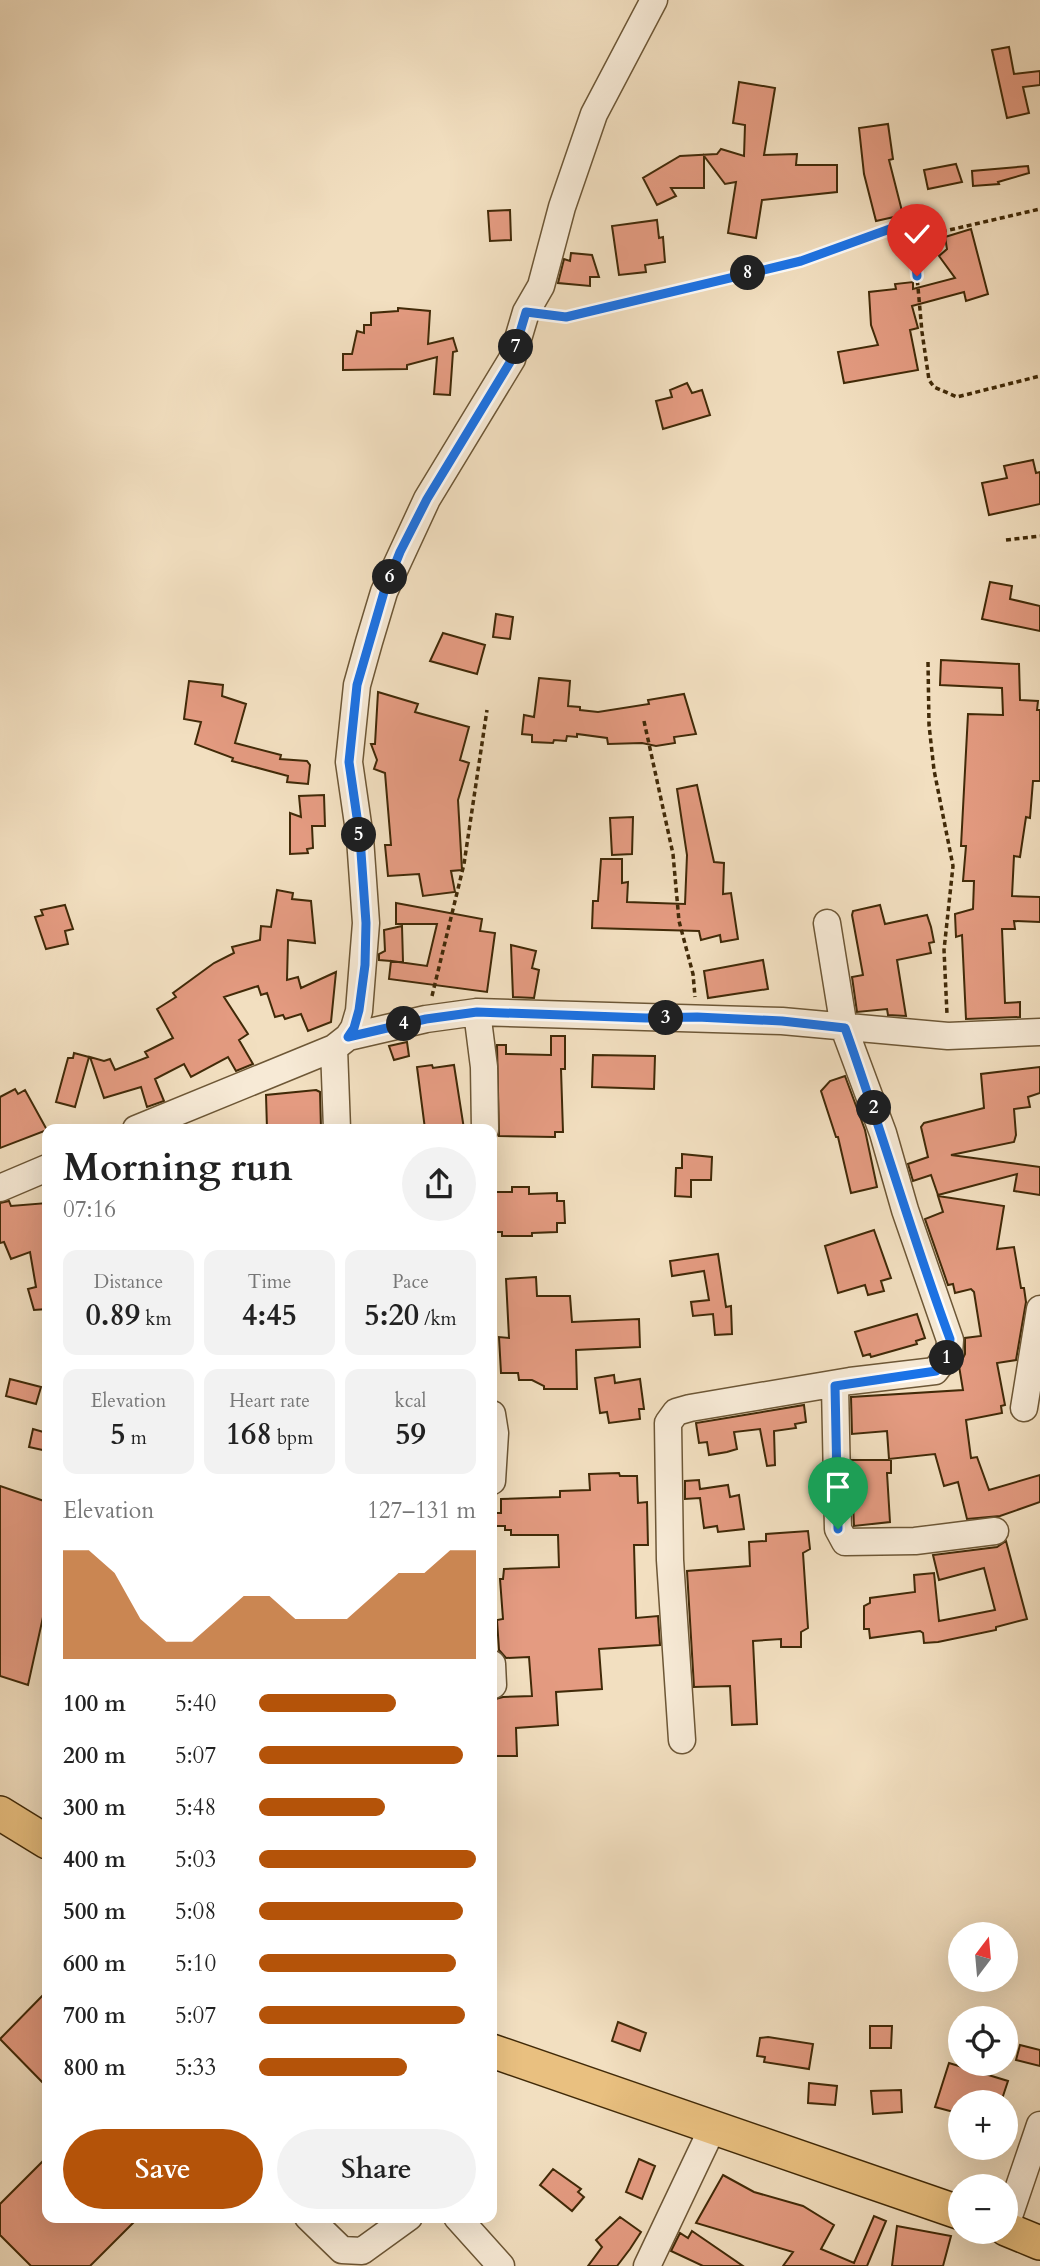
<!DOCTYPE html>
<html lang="en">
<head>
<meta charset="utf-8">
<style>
	body { margin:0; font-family:Cardo,serif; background:#f2f2f2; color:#222; height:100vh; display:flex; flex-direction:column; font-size:26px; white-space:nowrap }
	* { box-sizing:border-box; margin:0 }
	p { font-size:23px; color:#767676 }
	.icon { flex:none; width:38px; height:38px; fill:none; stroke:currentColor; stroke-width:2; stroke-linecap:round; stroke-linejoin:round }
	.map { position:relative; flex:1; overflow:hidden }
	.side { position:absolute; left:42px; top:1124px; width:455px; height:1099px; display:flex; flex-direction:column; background:#fff; border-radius:14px; box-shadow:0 7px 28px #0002 }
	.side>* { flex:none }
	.needle { width:46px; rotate:16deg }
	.buttons { position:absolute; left:948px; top:1922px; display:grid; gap:14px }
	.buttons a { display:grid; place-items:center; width:70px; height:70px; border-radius:50%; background:#fff; box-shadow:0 7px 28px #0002; font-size:35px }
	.pin { position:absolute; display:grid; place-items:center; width:60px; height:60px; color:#fff; margin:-72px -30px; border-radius:50% 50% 50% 0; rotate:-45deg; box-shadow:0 0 7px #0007 }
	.pin .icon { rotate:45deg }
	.km { position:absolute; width:35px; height:35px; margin:-18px; border-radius:50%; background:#222; color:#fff; font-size:19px; line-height:35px; text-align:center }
	.round { display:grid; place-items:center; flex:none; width:74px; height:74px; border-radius:37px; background:#f2f2f2 }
	.overview { display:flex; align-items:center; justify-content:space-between; height:119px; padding:0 21px }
	h1 { font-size:38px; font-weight:800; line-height:52px }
	.figures { display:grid; grid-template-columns:repeat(3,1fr); gap:10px; height:119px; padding:7px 21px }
	.figures div { display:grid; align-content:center; border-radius:14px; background:#f2f2f2; text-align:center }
	.figures b { font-size:30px; font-weight:800 }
	.figures small { font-size:19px; font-weight:400 }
	.figures p { font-size:19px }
	.chart { height:196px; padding:14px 21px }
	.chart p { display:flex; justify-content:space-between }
	.chart svg { width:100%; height:126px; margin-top:7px; fill:#b45309; opacity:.7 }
	.primary-button { display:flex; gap:14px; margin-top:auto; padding:14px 21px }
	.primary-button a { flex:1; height:80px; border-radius:42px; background:#b45309; color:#fff; font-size:28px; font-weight:800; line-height:80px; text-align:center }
	.primary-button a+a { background:#f2f2f2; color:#222 }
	ul { padding:0 21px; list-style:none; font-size:23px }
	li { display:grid; grid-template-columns:112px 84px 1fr; align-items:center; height:52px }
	li i { height:18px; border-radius:9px; background:#b45309 }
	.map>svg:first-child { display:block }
</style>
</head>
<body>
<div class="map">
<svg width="1040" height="2266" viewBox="0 0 1040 2266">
	<rect width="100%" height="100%" fill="#f2dfc0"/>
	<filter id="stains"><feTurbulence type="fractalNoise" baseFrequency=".00286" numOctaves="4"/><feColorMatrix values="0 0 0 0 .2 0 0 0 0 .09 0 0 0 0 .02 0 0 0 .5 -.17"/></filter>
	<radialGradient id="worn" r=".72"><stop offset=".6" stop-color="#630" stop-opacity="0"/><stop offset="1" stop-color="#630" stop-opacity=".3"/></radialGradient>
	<path fill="#e49b81" stroke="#412a08" stroke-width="2" d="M1009,47L1014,74L1040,71V85L1023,87L1029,113L1007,118L992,50Z
		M739,82L775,88L764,155L797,154L796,165H837V192L762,200L756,238L728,233L736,182L725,184L704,156V188H671L676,196L657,205L643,178L680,156L717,154L721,149L744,156L745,125L733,123Z
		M888,124L893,159L889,160L903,215L876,221L864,174L859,128Z
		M956,164L962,182L928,189L924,170Z
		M1028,166L1029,173L998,182L999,184L973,186L972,171Z
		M510,210L511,240L490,241L488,211Z
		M657,220L659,238L663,237L665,262L645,265L646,272L619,275L612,226Z
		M971,229L988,294L966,301L964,292L912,306L918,328L910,330L918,370L844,383L838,352L878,345L871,325L869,292L896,289L895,284L913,282V289L955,278L939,256L947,249L945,237Z
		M571,253L592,255L599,277H590V286L558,283L564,259L570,261Z
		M398,308L430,311L428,344L453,338L457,351L453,352L450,395L434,394L437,357L407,365V369L343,370V354H352L357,331L364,333V325H371V313L398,311Z
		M687,383L692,393L702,390L710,415L663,429L656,401L672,397L670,390Z
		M1033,460L1036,473L1040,472V504L989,515L982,483L1007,478L1004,466Z
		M990,582L1012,586L1010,599L1040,606V631L982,619Z
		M496,614L513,617L510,639L493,637Z
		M443,633L485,645L477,674L430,661Z
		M941,660L1019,664L1020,700L1038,701L1037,710H1040V781H1033L1030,818L1026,817L1020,857L1014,856L1012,896L1040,897V922L1014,921L1015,929H1002L1005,1003L1020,1002V1017L966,1019L962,935L956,937L955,914L973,909L974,881H963L966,846H961L968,714L1003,715L1002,688L940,685Z
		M539,678L570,681L568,706L580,707V710L598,712L649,704L648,700L684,694L696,734L674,737L675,743L656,746L642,743L608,744L607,738L577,734V737L567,736L566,741L554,740L553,743L532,742V735L522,734L524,715L534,717Z
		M189,681L223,685L222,696L246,704L235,743L281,755L280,759L307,761L310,765L308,784L287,782L288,776L232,761L233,758L195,744L201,722L184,719Z
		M378,692L418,704L415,712L469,727L460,760L469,763L458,800L462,870L451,871L455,892L423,896L419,874L388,876L385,845H391L385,773L374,769L377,760L371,744H375Z
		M697,785L714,862L724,863L723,894L731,893L738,939L721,942L720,935L701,940L699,931L592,928L593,901H598L601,859H622V883L628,882L627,902L685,904L687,855L677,789Z
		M324,795L325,826H312L313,848L307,849L308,853L290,854V813L301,817L299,796Z
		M633,817L632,854L612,855L610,818Z
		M277,890L293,893L292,899L311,901L315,943L288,940L287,980L298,977L301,988L336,972L331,1022L308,1031L301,1014L285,1019L283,1015L275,1017L267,993L261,995L258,986L224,997L248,1034L239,1040L253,1064L236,1071L228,1057L191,1077L184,1064L155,1079L164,1101L147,1107L141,1087L104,1098L90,1057L104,1061L110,1059L115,1070L148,1057L145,1052L173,1038L157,1009L176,997L173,993L214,963L234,953L232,947L260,940L261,926L271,927Z
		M396,903L482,919L480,931L495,933L487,992L389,979L391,961L427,966L437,924H396Z
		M65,905L73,929L65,931L68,944L46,949L35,917L43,915L41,910Z
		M880,905L885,924L927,915L931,927L934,942L929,943L931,953L897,960L906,1016L888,1015L887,1009L857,1012L852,977L863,975L852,915L853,911Z
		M402,926L403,962L379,960V954L385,951L384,930Z
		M511,945L536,951L532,968L539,970L534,998L513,997Z
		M763,960L768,989L708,998L704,971Z
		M551,1036H565V1069H561L563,1132H555V1137L499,1136L497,1045H506V1054L551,1055Z
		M407,1042L409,1056L394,1060L389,1046Z
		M74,1053L89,1057L75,1107L56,1102L68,1058H73Z
		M593,1055L655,1056L654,1089L592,1087Z
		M432,1065L433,1068L454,1065L464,1129H425L417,1067Z
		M1040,1067V1093L1028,1097L1030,1107L1014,1109L1016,1135L1014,1142L951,1155L1040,1167V1195L1014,1191L1017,1174L938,1195L931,1175L913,1181L908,1164L928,1157L921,1127L924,1123L984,1108L981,1074Z
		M845,1076L865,1130L877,1187L851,1193L838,1137H836L821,1091L830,1081Z
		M15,1089L18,1094L25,1090L47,1130L0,1148V1097Z
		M316,1090L320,1092L321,1129H267L266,1095Z
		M682,1154L712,1157L711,1180H691V1197L675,1196L676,1168H682Z
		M512,1187H529V1194L557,1193V1201H564L565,1223H557V1232L532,1233V1236H502V1232H493L494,1192H512Z
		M938,1196L1004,1206L997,1249L1014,1247L1021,1288H1024L1026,1302L1016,1360L997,1363L1005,1405L1001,1406L1002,1413L966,1420L971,1458L977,1457L989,1490L1040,1475V1502L1000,1516L967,1519L958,1482L944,1486L935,1454L889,1459L887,1431L852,1434L851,1397L963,1390L959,1366L965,1354V1338L981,1336L974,1292L971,1289L955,1293L953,1284L948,1285L925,1219L943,1212Z
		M9,1201L11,1206L47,1203V1309L34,1310L28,1289L36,1287L30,1252L11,1259L4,1242L0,1243V1203Z
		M874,1230L891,1278L881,1281L884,1291L868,1295L865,1285L838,1293L825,1246Z
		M718,1254L726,1307L731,1306L732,1334L715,1335L713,1314L693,1316L691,1302L709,1300L704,1271L672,1276L670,1261Z
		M536,1277L537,1296H570L572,1322L639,1319L640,1347L576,1350L577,1389H544V1386L532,1380H519L518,1373H501L499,1337L509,1338L506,1279Z
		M917,1314L925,1338L916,1341L917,1344L871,1357L870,1354L863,1356L855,1332Z
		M614,1375L615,1383L640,1379L644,1409H639L640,1419L609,1423L607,1412L600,1413L595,1378Z
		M10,1379L41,1387L36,1404L6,1396Z
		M804,1405L806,1422L795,1424L796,1428L774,1431L775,1465L767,1466L760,1429L734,1432L737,1449L727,1452L709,1455L707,1442L699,1443L696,1423Z
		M33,1429L47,1433V1451L29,1447Z
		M852,1460H891V1473H887L890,1522L854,1526L853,1503L861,1502L860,1474L853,1475Z
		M619,1473L620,1476H637L638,1503L647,1502L648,1545H634L636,1618L658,1616L660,1645L599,1649L602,1689L556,1692L558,1725L516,1728L517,1756H492V1700L503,1697L532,1696L529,1657L506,1658L499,1650L497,1620L503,1619L500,1579H503L504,1569L559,1567L558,1535H511V1530H505V1526H495V1513H501V1499L560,1497V1491L590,1490L589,1474Z
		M699,1480L700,1489L728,1485L730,1497L739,1495L744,1529L718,1532L717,1526L704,1528L700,1498L685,1499V1481Z
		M0,1486L47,1502V1599L28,1685L0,1676Z
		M808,1531L810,1549L803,1553L808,1628L801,1632V1647H781V1639L753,1641L757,1724L732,1725L730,1686L694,1687L687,1571L750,1566L749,1542L766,1541V1534Z
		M1006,1541L1027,1619L996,1627V1630L938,1642L924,1643L923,1633L920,1631L870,1638L869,1629H864V1606L870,1603V1598L915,1592L914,1575L934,1573L939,1621L995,1610L984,1568L939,1580L933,1555L997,1547Z
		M47,1991V2087L0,2039Z
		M618,2022L646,2033L640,2051L612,2041Z
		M870,2026H892L891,2048H870Z
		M768,2037L813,2044L809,2069L764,2062L765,2057L757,2056L760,2038Z
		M1020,2045L1040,2050V2066L1016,2060Z
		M949,2063L1008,2081L1001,2102H961V2114L935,2107Z
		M809,2083L837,2086L835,2105L808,2103Z
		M901,2090L902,2112L873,2114L871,2091Z
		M47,2157V2217H139L90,2266H31L0,2235V2204Z
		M639,2159L655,2166L642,2199L626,2192Z
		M553,2169L581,2189L578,2192L584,2197L572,2211L540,2185Z
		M723,2175L754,2192L803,2206L834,2225L821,2249L854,2263L874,2216L886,2221L867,2266H783L793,2252L696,2223Z
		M620,2217L641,2232L630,2249L617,2266H588L602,2247L596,2240Z
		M897,2226L951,2236L943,2266H892Z
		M692,2231L743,2266H703L671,2251L680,2233L688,2238Z"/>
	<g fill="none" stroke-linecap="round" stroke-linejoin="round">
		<defs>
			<path id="minor" d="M477,1012L484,1067L485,1129
				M348,1037L354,1028L359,1011L366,923L360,838L349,762L357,685L369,642L384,592L427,499L512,359L526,312L541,286L562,207L594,114L654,0
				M334,1048L337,1129
				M136,1129L334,1048L348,1037L426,1019L477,1012L782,1021L948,1036L1040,1032
				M0,1188L47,1168
				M835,1386L838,1529L845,1542L915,1541L995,1531
				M1024,1408L1040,1309
				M492,1414L495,1433L492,1481
				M492,1664L493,1685
				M682,1740L670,1560L668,1423L676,1412L690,1408L850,1381L935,1371L949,1353L950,1340L905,1210L883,1133L844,1028L827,923
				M308,2217L342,2250L362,2251L409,2217
				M457,2217L501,2266
				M1006,2225L1040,2125
				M647,2266L712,2129"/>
			<path id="major" d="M0,1813L47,1842
				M492,2051L961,2213
				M1006,2229L1040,2243"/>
		</defs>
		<use href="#minor" stroke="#6d5736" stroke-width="29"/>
		<use href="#major" stroke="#412a08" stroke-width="36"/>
		<path stroke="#412a08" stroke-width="3.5" stroke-dasharray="5 3.5" stroke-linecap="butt" d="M912,221L922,332L929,380L934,387L957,397L1040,376
			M549,315L566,317L801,262L912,221L945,231L1040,209
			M1006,540L1040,536
			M928,662L929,725L934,770L953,866L944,950L947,1014
			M644,721L673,854L679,921L693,974L695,997
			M432,996L464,864L487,710"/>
		<use href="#minor" stroke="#f7ead6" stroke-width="26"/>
		<use href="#major" stroke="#e9c080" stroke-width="33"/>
	</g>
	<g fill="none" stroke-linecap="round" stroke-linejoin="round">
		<defs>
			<path id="route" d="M838,1529L835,1386L936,1371L949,1353L950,1339C912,1237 882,1131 845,1028L782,1021L697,1017L646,1018L477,1012L426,1019L348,1037L354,1028L359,1010L365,965L366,923L360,838L349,762L357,685L384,592L400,552L427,499L512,359L526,312L566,317L801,261L912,221L917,276"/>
		</defs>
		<use href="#route" stroke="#fff" stroke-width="14"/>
		<use href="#route" stroke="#1a73e8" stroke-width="9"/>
	</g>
	<rect width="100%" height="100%" filter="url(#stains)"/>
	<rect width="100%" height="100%" fill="url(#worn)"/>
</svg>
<div class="buttons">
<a><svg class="needle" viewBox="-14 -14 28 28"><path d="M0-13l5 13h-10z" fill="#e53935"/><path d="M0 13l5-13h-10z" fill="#767676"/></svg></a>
<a><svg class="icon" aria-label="locate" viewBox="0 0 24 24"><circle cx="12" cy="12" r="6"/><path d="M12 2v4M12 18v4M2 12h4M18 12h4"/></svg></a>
<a>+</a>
<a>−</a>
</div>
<div class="pin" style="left:838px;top:1529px;background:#1e9e55"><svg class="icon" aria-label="arrive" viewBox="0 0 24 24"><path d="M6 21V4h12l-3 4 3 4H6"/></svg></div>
<div class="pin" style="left:917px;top:276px;background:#d93025"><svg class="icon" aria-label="check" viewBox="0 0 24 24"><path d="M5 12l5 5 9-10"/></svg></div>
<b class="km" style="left:947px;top:1358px">1</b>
<b class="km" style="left:874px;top:1108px">2</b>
<b class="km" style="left:666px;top:1018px">3</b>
<b class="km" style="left:404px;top:1024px">4</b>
<b class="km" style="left:359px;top:835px">5</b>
<b class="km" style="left:390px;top:577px">6</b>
<b class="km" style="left:516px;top:347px">7</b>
<b class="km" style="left:748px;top:273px">8</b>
<section class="side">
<div class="overview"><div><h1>Morning run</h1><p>07:16</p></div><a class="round"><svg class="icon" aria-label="share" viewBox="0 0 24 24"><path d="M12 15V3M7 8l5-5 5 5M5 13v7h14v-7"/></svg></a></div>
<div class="figures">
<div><p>Distance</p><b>0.89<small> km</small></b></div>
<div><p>Time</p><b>4:45</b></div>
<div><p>Pace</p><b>5:20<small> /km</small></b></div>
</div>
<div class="figures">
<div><p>Elevation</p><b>5<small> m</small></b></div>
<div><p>Heart rate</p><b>168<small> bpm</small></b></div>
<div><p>kcal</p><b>59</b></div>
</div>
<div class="chart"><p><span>Elevation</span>127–131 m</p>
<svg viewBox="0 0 160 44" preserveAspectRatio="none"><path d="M0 44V6L10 6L20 14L30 30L40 38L50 38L60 30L70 22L80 22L90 30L100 30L110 30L120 22L130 14L140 14L150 6L160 6V44z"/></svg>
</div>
<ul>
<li><b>100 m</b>5:40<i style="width:63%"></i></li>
<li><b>200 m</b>5:07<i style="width:94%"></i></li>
<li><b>300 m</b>5:48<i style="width:58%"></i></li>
<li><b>400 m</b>5:03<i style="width:100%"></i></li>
<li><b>500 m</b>5:08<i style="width:94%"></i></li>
<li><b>600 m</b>5:10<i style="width:91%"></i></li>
<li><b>700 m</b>5:07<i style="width:95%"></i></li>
<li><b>800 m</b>5:33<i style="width:68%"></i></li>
</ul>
<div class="primary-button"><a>Save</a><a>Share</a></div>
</section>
</div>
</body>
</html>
